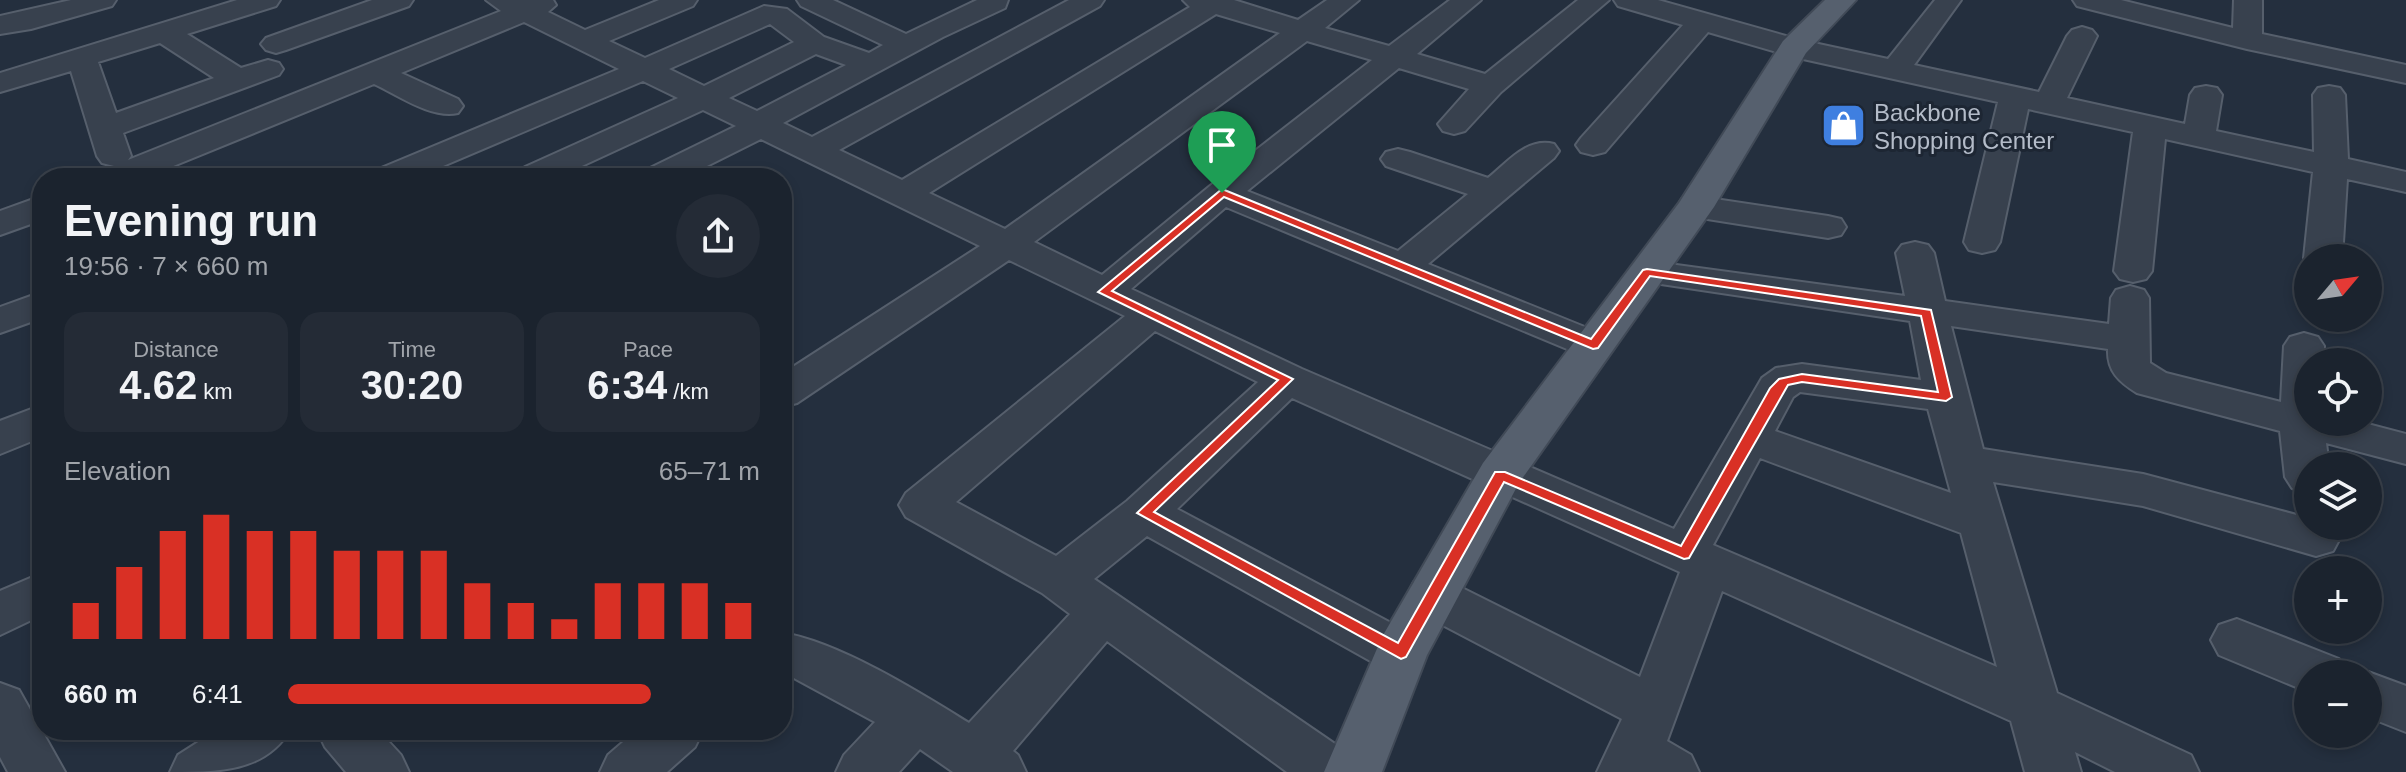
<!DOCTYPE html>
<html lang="en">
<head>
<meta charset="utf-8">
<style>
	body { margin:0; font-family:Helvetica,sans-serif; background:#242b36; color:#f1f3f6; height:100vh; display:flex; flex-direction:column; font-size:30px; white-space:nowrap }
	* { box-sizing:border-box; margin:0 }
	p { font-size:26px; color:#a0a4aa }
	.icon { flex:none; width:44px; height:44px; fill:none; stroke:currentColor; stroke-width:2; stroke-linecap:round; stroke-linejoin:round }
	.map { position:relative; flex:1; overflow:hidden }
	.sheet { position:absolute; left:32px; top:168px; width:760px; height:572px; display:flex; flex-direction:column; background:#1b232e; border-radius:32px; box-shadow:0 4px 12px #0003,0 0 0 2px #39404a }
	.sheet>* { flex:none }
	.needle { width:52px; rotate:61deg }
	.controls { position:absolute; left:2294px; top:244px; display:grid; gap:16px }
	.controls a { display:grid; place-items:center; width:88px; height:88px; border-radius:50%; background:#1b232e; box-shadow:0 4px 12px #0003,0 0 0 2px #39404a; font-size:40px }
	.pin { position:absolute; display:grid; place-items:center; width:68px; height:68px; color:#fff; margin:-82px -34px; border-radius:50% 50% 50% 0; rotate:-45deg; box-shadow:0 0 8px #0007 }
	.pin .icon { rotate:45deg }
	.round { display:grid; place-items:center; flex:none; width:84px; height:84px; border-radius:42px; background:#242b36 }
	.summary { display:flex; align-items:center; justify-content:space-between; height:136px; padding:0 32px }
	h1 { font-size:44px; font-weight:700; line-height:60px }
	.stats { display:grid; grid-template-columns:repeat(3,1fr); gap:12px; height:136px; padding:8px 32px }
	.stats div { display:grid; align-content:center; border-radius:20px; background:#242b36; text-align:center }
	.stats b { font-size:40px; font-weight:700 }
	.stats small { font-size:22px; font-weight:400 }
	.stats p { font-size:22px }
	.chart { height:224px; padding:16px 32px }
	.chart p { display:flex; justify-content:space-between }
	.chart svg { width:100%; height:144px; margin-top:8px; stroke:#d93025; stroke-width:6 }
	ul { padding:0 32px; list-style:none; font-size:26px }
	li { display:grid; grid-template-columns:128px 96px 1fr; align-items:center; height:60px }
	li i { height:20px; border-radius:10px; background:#d93025 }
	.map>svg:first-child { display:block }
</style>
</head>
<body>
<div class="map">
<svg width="2406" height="772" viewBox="0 0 2406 772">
	<rect width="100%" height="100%" fill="#242f3e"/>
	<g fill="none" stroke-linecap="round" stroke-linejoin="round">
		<defs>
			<path id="minor" d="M71,0H116L112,6L31,29L0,34V16Z
				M237,0H280L276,6L187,34L241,68L268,60L279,63L283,69L279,75L123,133L131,156L128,160L501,11L486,0H553L556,5L548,12L585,30L659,0H697L693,6L609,41L645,58L764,6L787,9L824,37L869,53L883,45L801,6L797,0H833L906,34L977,0H1008L1005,8L943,37L783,123L812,137L1069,0H1104L1100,6L839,150L902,180L1190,7L1183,0H1234L1298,20L1327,0H1359L1325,28L1389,46L1450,0H1481L1417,54L1485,74L1578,0H1609L1501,92L1465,131L1454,134L1443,131L1438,124L1469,89L1399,68L1247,191L1398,251L1468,194L1386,166L1381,159L1386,152L1398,149L1410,152L1488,178C1508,162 1527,137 1554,144L1559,151L1554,158L1428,264L1607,336L1613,345L1607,354L1593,358L1579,354L1226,207L1131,289L1302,369L1674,529L1762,378L1776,368L1802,364L1921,380L1910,321L1634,280L1628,272L1634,264L1647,261L1905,296L1896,253L1902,245L1915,242L1928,245L1934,253L1945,301L2109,324L2111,298L2116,290L2130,286L2144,290L2149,298L2150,363L2166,373L2281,402L2284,346L2290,337L2304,333L2318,337L2324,346V362H2308V422H2360L2406,434V464L2326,443L2329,466H2308V493L2292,488L2285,477L2280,431L2137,393C2119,382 2107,371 2108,349L1951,326L1983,449L2143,474L2308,518V526H2333L2340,538L2333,551L2316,556L2143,506L1993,482L2057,693L2191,755L2199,772H2115L2075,752L2081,772H2025L2011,721L1722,591L1667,741L1691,755L1699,772H1597L1622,719L1414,610L1407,596L1414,582L1432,577L1450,582L1640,677L1680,572L1292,398L1177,509L1419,638L1427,653L1419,668L1401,674L1383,668L1147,536L1094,579L1351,755L1359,772H1287L1107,641L1013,751L1018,755L1026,772H953L920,749L899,772H836L844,755L875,722L792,677L782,675V633C837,641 921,693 969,723L1070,614L1042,593L906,517L899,505L906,493L1125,316L1009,260L797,403L782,407V374L980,246L761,139L683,178H639L644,171L736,126L703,110L556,178H523L520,174L525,167L678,98L643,81L415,178H369L374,171L619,69L524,22L401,73L458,99L463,106L458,113C431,119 398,95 374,84L144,178H97L102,171L114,166L102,163L97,156L71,71L0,92V73ZM1216,14L1280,33L1005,229L929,193ZM770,24L794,42L704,86L669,69ZM1307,41L1372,60L1210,186L1102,275L1034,242ZM160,43L214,78L116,113L98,62ZM816,54L846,65L757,111L729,98ZM1155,331L1258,382L1127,501L1056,556L956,502ZM1800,392L1928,409L1951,493L1775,431L1793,397ZM1760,458L1961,533L1997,667L1713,545Z
				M372,0H413L409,6L286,50L276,53L266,50L261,44L266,38Z
				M1614,0H1658L1800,40L1888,59L1935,0H1961L1914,65L2039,92L2067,36L2072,30L2082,27L2092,30L2097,36L2067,98L2185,124L2190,95L2195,88L2206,86L2217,88L2222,95L2216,131L2314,152L2313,95L2318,88L2329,86L2340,88L2345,95L2348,159L2406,172V192L2347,179L2342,258H2308V263L2304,258L2313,172L2165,139L2152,271L2146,279L2133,282L2120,279L2114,271L2133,132L2028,109L2000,242L1995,250L1982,253L1969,250L1964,242L1998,102L1794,57L1708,32L1605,152L1593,155L1581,152L1576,145L1581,138L1683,25L1618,6Z
				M2073,0H2121L2233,28L2234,0H2262V34L2406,65V83L2247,49L2077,6Z
				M42,196V220L0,235V211Z
				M1695,196L1828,216L1841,219L1846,227L1841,235L1828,238L1682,215L1677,207L1682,199Z
				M42,292V318L0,333V307Z
				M42,405V437L0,454V421Z
				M42,573V615L0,635V591Z
				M2237,619L2339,659L2346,674H2308V692L2219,655L2211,640L2219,625Z
				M2368,672L2406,686V732L2368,717V674H2362Z
				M0,683L19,690L65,772H8L0,757Z
				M217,730H290C265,772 218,772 170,772L178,755Z
				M317,730H378L401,755L409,772H346L325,747Z
				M637,730H703L695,747L667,772H600L608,755Z"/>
			<path id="major" d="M1825,0H1856L1806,53L1714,207L1519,483L1427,655L1382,772H1324L1382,637L1483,463L1679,203L1783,41Z"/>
		</defs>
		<use href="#minor" stroke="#565f6c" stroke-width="4"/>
		<use href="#major" stroke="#414a57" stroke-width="4"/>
		<use href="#minor" fill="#38414e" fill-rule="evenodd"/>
		<use href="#major" fill="#56606e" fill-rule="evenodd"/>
	</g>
	<path fill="#d93025" stroke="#fff" stroke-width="2" fill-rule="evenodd" d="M1222,189L1591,339L1643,270L1647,269L1931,310L1952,397L1946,401L1802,382L1788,385L1689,558L1684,559L1504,482L1406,657L1401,659L1137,513L1278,380L1098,292ZM1224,197L1593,349L1598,348L1650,276L1921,316L1938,392L1802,374L1779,379L1770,388L1681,546L1505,472H1495L1398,643L1154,512L1293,379L1112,291Z"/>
	<defs>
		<symbol id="shop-square" viewBox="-11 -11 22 22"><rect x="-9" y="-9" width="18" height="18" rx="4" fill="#3f7fe0" stroke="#1d2633"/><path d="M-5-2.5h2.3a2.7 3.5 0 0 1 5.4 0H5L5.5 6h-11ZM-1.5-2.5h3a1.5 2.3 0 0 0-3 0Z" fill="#fff"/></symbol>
	</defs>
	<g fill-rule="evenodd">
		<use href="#shop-square" x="1818" y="100" width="51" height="51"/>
	</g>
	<g text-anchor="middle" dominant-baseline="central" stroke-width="6" stroke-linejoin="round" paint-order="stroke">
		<g font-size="24" fill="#b4bcc9" stroke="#1d2633" text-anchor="start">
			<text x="1874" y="112">Backbone<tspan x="1874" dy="28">Shopping Center</tspan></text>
		</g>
	</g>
</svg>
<div class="controls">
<a><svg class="needle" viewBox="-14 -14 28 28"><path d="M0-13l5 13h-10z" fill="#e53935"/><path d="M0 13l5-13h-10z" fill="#a0a4aa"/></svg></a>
<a><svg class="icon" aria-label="locate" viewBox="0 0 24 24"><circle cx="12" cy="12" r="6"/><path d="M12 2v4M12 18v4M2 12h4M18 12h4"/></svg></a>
<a><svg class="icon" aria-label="layers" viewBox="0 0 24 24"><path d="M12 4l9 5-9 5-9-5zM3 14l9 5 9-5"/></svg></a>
<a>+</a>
<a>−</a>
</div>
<div class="pin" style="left:1222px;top:193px;background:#1e9e55"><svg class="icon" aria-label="arrive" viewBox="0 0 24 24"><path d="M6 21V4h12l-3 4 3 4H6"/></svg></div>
<section class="sheet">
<div class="summary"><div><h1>Evening run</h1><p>19:56 · 7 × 660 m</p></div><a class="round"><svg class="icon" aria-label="share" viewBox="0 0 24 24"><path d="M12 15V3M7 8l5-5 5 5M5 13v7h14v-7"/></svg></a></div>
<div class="stats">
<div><p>Distance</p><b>4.62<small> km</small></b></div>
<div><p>Time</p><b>30:20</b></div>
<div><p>Pace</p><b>6:34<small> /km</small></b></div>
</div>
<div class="chart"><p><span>Elevation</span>65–71 m</p>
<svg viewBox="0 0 160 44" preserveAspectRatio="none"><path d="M5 44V33M15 44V22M25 44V11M35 44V6M45 44V11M55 44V11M65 44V17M75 44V17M85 44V17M95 44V27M105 44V33M115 44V38M125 44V27M135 44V27M145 44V27M155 44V33"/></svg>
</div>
<ul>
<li><b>660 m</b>6:41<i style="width:77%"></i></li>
</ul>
</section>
</div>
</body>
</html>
